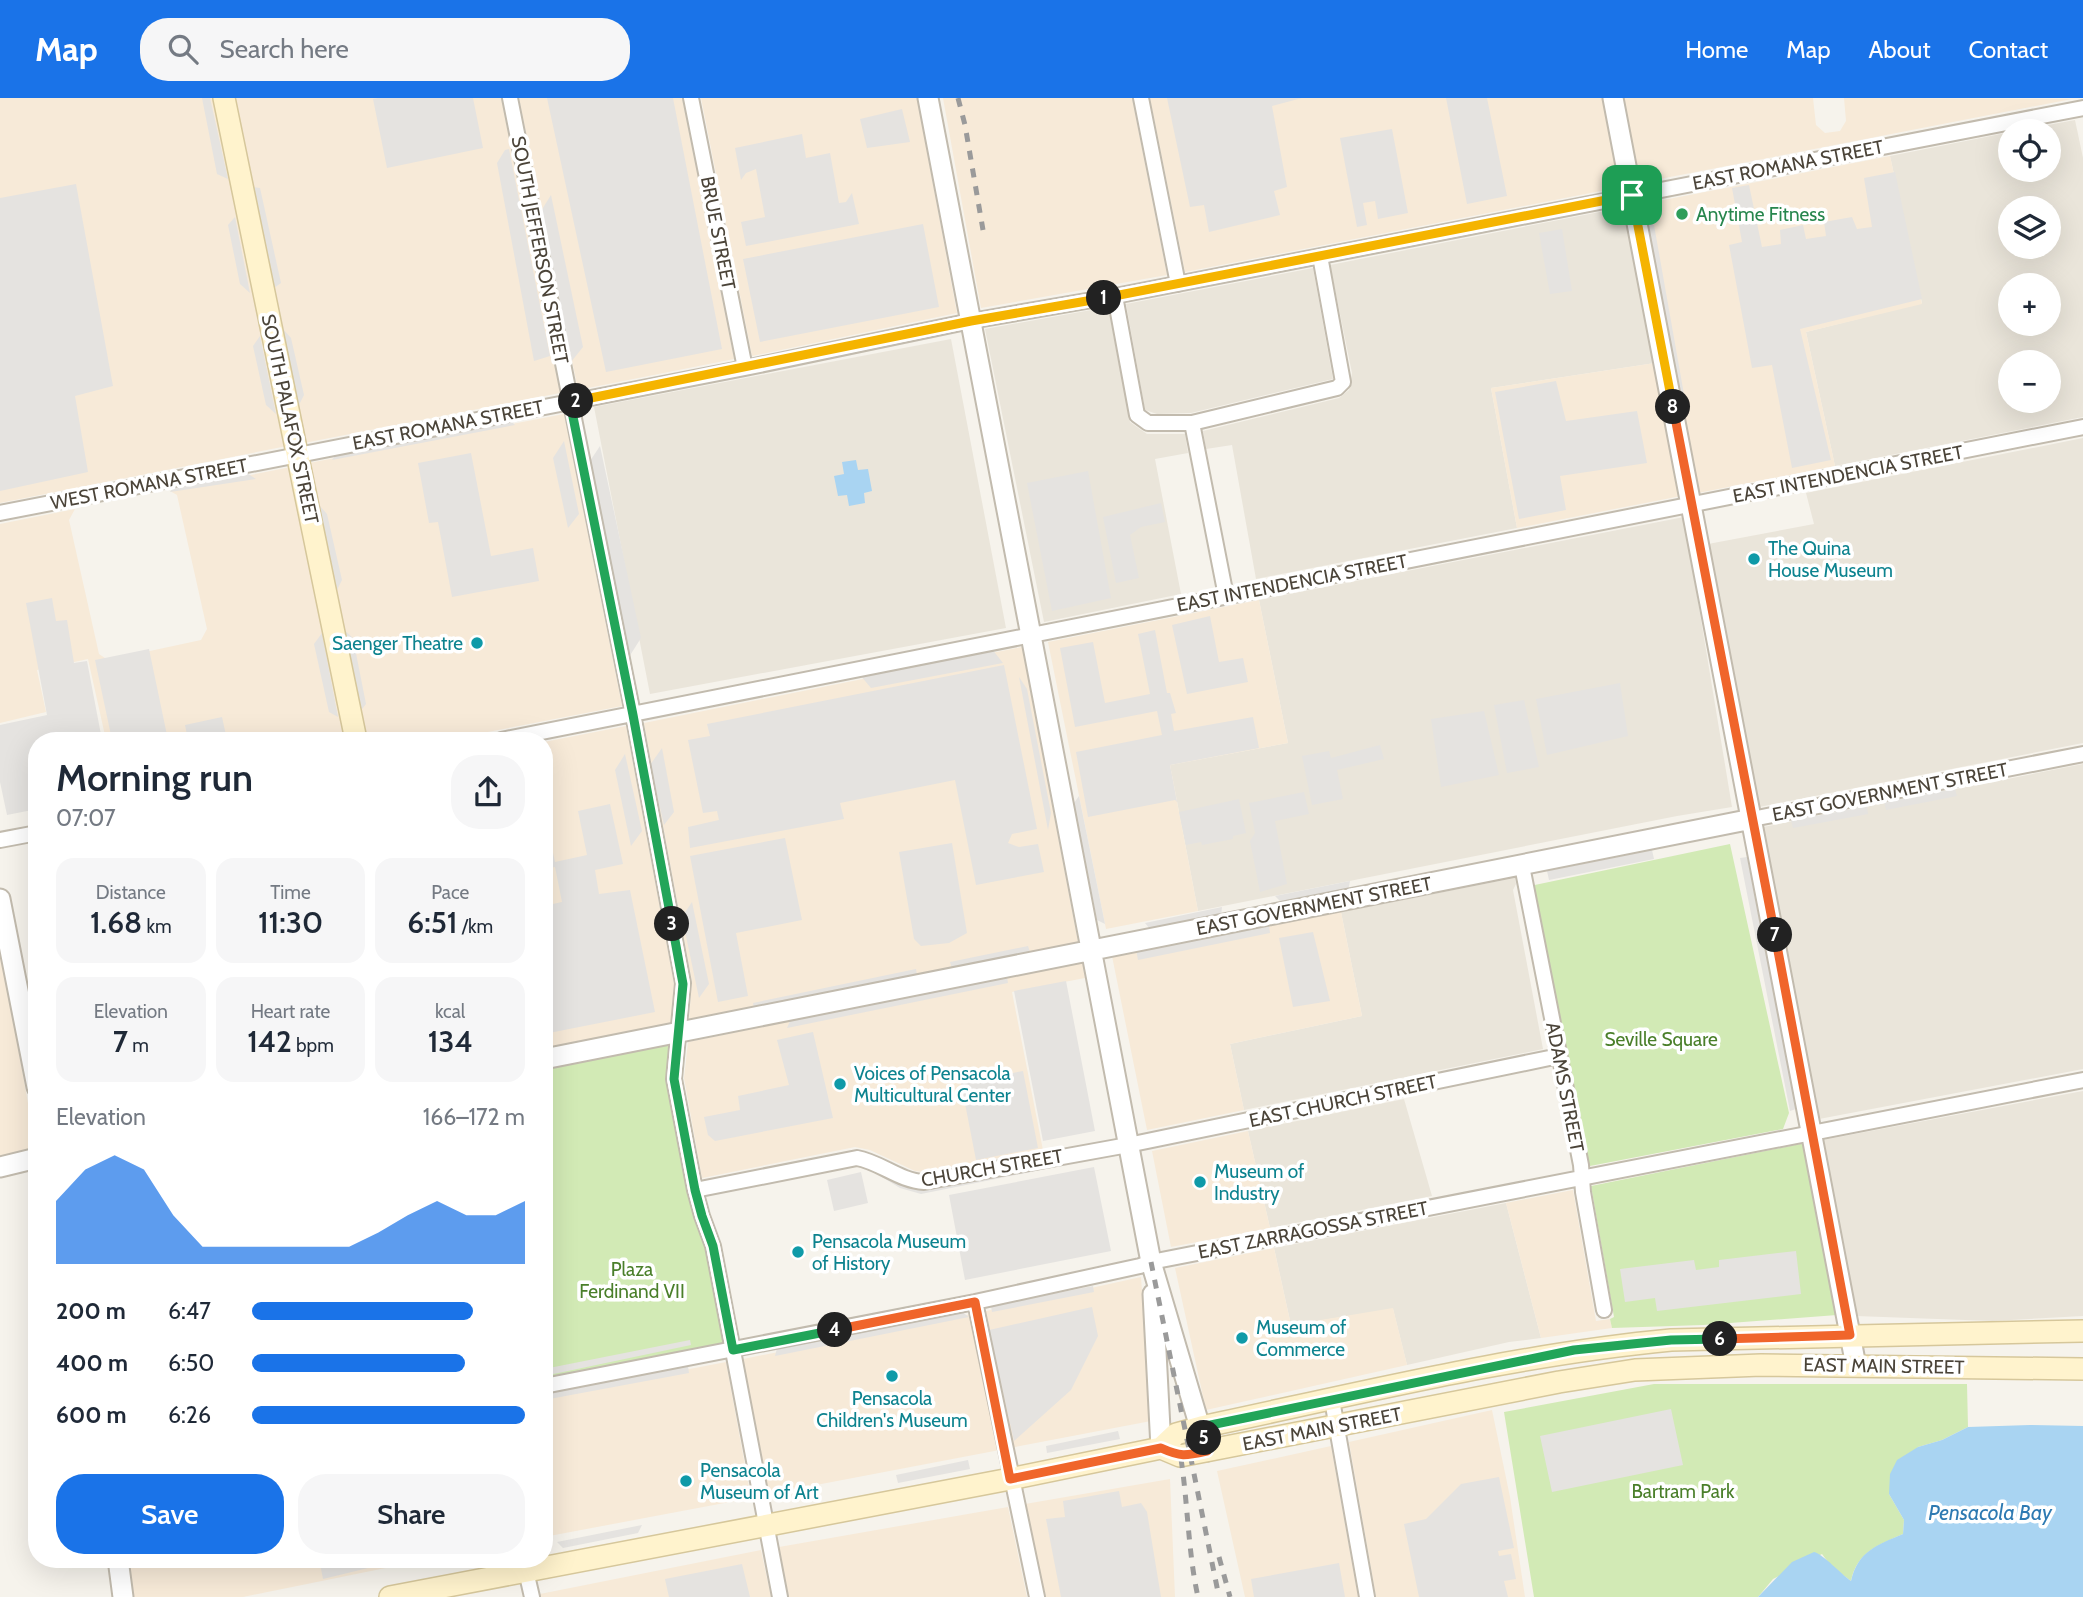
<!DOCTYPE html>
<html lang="en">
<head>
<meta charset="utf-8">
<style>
	body { margin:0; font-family:Cabin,sans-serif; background:#f6f6f7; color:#1f2937; height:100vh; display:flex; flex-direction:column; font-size:26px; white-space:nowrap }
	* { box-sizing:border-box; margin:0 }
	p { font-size:23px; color:#747a83 }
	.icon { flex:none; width:38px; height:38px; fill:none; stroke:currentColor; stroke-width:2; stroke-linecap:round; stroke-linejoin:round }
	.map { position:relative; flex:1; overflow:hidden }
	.panel { position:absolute; left:28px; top:634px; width:525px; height:836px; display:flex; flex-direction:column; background:#fff; border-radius:28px; box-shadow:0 7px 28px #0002 }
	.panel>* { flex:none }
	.fabs { position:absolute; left:1998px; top:21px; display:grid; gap:14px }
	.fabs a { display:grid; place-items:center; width:63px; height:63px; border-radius:50%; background:#fff; box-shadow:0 7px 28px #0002; font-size:35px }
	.pin { position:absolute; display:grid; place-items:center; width:60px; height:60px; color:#fff; margin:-30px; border-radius:14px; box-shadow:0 4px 10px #0006 }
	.km { position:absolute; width:35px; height:35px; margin:-18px; border-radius:50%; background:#222; color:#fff; font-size:19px; line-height:35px; text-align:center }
	.round { display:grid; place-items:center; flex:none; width:74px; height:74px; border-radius:28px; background:#f6f6f7 }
	.summary { display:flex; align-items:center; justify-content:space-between; height:119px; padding:0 28px }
	h1 { font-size:38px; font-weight:600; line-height:52px }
	.stats { display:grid; grid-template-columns:repeat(3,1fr); gap:10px; height:119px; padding:7px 28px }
	.stats div { display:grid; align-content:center; border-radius:18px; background:#f6f6f7; text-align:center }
	.stats b { font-size:30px; font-weight:600 }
	.stats small { font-size:19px; font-weight:400 }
	.stats p { font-size:19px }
	.chart { height:196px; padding:14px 28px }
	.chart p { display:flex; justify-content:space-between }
	.chart svg { width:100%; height:126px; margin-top:7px; fill:#1a73e8; opacity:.7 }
	.action { display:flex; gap:14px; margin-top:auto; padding:14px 28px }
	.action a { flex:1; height:80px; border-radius:28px; background:#1a73e8; color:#fff; font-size:28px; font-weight:600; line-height:80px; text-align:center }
	.action a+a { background:#f6f6f7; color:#1f2937 }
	ul { padding:0 28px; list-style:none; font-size:23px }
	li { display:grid; grid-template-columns:112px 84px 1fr; align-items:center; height:52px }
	li i { height:18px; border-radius:9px; background:#1a73e8 }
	header { display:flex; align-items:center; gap:42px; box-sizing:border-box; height:98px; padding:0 35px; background:#1a73e8; color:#fff }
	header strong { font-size:33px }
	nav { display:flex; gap:38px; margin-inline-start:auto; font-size:24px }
	.search { width:490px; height:63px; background:#f6f6f7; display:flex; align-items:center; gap:18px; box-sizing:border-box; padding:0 24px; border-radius:28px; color:#747a83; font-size:26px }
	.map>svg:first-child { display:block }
</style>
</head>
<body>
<header>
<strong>Map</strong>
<div class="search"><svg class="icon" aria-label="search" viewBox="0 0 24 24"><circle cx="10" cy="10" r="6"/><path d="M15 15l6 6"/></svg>Search here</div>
<nav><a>Home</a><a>Map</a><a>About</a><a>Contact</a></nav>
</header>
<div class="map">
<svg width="2083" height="1499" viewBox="0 0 2083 1499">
	<rect width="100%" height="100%" fill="#f6f3ec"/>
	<path fill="#eae5da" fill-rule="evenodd" d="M2075,22L2083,60V319L1835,368L1806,234L1922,205L1890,58L2011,34V72H2049V33H2016ZM2011,110H2049V149H2011ZM2011,187H2049V226H2011ZM2011,264H2049V303H2011Z
		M1625,109L1655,265L1491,290L1517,430L1256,481L1232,347L1206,351L1203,333L1339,300L1349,292L1352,275L1330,167Z
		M1313,170L1333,281L1191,315L1157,316L1145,312L1126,206Z
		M1108,209L1130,324L1147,336H1185L1188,355L1155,361L1181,496L1044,524L985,231Z
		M951,241L1006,530L650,596L594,309Z
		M2083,340V645L1759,709L1708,446L1814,426L1806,395Z
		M1684,419L1732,709L1677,718L1198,813L1170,667L1288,645L1259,502Z
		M2083,666V971L1819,1021L1763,729Z
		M1515,780L1516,786L1513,792L1543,951L1244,1012L1230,946L1362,918L1341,814Z
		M2083,993V1218L1992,1223L1856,1218L1823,1042Z
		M1404,1001L1432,1098L1270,1130L1248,1033Z
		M1506,1105L1541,1240L1509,1244L1407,1267L1393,1211L1291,1227L1274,1150Z"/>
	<path fill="#f7ead8" d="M0,0H214L287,348L0,405Z
		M233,0H501L560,295L304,345Z
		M519,0H682L734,261L578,292Z
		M701,0H917L957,215L752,258Z
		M943,0H1132L1167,177L981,210Z
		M1150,0H1604L1621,89L1185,174Z
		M1622,0H1813L1816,27L1825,35L1840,33L1846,23L1844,0L2072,1L1639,85Z
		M1890,58L1922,206L1806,234L1835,368L1698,395L1643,106Z
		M1655,265L1681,398L1517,430L1491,290Z
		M564,316L622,608L446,642H366L309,365Z
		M291,369L347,642H106L88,561L37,572L46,614L0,625V426L85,409L75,411L69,422L99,556L108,562L201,542L207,531L177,397L170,393Z
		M1259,502L1288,645L1170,667L1198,813L1106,831L1048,544Z
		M1022,549L1078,844L689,922L692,883L644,625Z
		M626,628L674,886L671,925L544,950V644Z
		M1341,814L1362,918L1230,946L1244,1012L1147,1032L1112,858Z
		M0,848L36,1050L0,1058Z
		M1082,864L1085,880L1012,894L1043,1052L923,1074L915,1073L870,1052L855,1049L702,1080L684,980L688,944Z
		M1248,1033L1270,1130L1171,1149L1152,1053Z
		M1573,1092L1596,1223L1610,1221L1612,1230L1541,1240L1506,1105Z
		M1274,1150L1291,1227L1393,1210L1407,1267L1206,1312L1175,1170Z
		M1141,1179L1151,1323L769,1396L743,1261L977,1215Z
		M726,1264L751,1400L544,1439V1299Z
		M1492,1312L1510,1399L1525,1499H1376L1349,1344Z
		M1331,1348L1358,1499H1245L1217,1373Z
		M1170,1381L1175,1499H1046L1025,1406Z
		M1008,1409L1027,1499H789L779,1449Z
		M761,1452L771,1499H541L540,1496Z
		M127,1461H430L243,1499H132Z"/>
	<path fill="#d2eab5" d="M1730,746L1789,1015L1783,1031L1590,1068L1571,1057L1520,790Z
		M679,934L674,981L733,1252L544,1288V961Z
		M1805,1045L1837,1217L1703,1227L1612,1230L1610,1221L1614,1219L1591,1088Z
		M1654,1286H1967L1968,1329L1942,1342L1918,1349L1889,1396L1904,1422L1903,1436C1878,1447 1857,1454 1851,1483L1831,1468L1822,1456L1773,1481L1758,1499H1534L1504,1314Z"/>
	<path fill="#e5e3e0" d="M202,0H210L228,81L217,76Z
		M378,0H473L483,50L387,70L373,1Z
		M547,0H673L722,251L606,274Z
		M1167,0H1302L1272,8L1287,89L1274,93L1280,117L1209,134L1204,107L1190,109Z
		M1446,0H1487L1507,98L1467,106Z
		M902,11L910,44L867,50L860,21Z
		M1392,31L1408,115L1378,121L1375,103L1363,105L1367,127L1357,129L1340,40Z
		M802,36L806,60L830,55L839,105L846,104L852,95L859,126L746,148L741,124L765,119L756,71L746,75L741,82L735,50Z
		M509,51L550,258L534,263L497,65L505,52Z
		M1895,74L1922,201L1800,231L1831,362L1792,370L1772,267L1752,270L1729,147L1742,144L1732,90L1749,87L1762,149L1781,146L1780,132L1803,127L1806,141L1826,138L1824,124L1852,119L1857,131L1872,129L1864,80Z
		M76,86L113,288L75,298L88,374L0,393V100Z
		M253,89L260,90L281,185L274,190Z
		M551,97L583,249L571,264L541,113Z
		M235,119L250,195L240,186L228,127Z
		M1645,121L1654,127L1685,302L1679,298Z
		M923,126L939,209L760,244L743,161Z
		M1562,131L1572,193L1550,196L1539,135Z
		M283,231L291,240L304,297L298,309Z
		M260,238L276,316L266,307L253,248Z
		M1556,283L1566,323L1637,313L1647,365L1560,378L1566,412L1519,421L1495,294Z
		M508,320L515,327L332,362L338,354Z
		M564,343L579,416L568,430L553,360Z
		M600,348L641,540L629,559L590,363Z
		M471,355L491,458L533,450L539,483L452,499L438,424L429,425L418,365Z
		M1088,373L1111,500L1052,513L1027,385Z
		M245,374L256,381L170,394L175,387Z
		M1161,405L1165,424L1141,429L1130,437L1139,480L1116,485L1103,419Z
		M319,407L327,416L342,482L337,492Z
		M52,500L56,523L67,522L74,565L87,563L102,642H37V711L7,717L0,684V627L47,617L26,505Z
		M1210,518L1219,564L1243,560L1248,584L1187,596L1172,527Z
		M342,530L353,540L366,606L359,615Z
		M1155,532L1167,595H1170L1176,615L1171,616L1174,633L1253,619L1259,650L1170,667L1177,704L1175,702L1088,719L1076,654L1162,637L1157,613L1075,629L1060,550L1093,544L1105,605L1150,596L1138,536Z
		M322,535L338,619L329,614L314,546Z
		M149,551L168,642H112L95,562Z
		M992,551L1003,565L871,590L860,577Z
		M1004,567L1037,731L1012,736L1008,745L1019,749L1038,746L1044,774L976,787L955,682L840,705L844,721L690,750L688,729L719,722L717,713L703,715L688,642L710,638L707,626Z
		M1019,579L1027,591L1051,715L1048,732Z
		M1620,585L1628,638L1547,657L1536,601Z
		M1524,602L1539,669L1507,675L1494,607Z
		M1484,613L1499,677L1441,689L1431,621Z
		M222,619L227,642H188L185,627Z
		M1380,647L1384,661L1337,672L1343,701L1312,707L1302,658L1329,653L1331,660Z
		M662,650L674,714L664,727L650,667Z
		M625,656L642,733L631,748L615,672Z
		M1955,691L1957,698L1886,712L1884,704Z
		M1304,694L1309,716L1275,723L1287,786L1260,794L1250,743L1255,735L1249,705Z
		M1079,698L1105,826L1097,822L1074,705Z
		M1239,701L1246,735L1233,738V741L1202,747L1201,744L1186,747L1179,714Z
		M610,706L623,766L595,772L599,796L630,792L655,914L544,936V808L562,804L555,769L544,771V713L555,764L587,757L578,713Z
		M1867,708L1868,716L1793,730L1791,723Z
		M785,740L802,822L736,835L748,898L718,904L690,758Z
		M952,745L967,835L949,845L921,848L914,841L899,754Z
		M1652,752L1654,761L1549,782L1547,773Z
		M1747,759L1796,1011L1790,1013L1740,760Z
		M1350,783L1348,793L1282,805L1275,798Z
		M692,804L709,886L699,900L682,819Z
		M1222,809L1221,818L1150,831L1145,825Z
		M1269,827L1270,835L1138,862L1136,852Z
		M1313,834L1330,903L1293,909L1279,840Z
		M1028,848L1030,854L952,871L950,864Z
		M916,871L917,877L754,910L753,905Z
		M1007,879L1008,885L787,930L790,923Z
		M1066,883L1095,1033L1043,1043L1014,893Z
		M813,934L833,1020L715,1043L708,1037L704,1019L740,1012L738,998L789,987L777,942Z
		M1023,973L1038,1050L976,1062L961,985Z
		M1059,1060L1061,1068L921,1096L900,1090L872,1073L879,1069L919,1086Z
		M1094,1069L1111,1153L965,1182L949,1097Z
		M861,1074L868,1105L834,1113L827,1082Z
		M1796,1153L1801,1196L1657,1213L1655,1200L1625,1204L1620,1171L1694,1162L1696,1172L1719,1169V1162Z
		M1093,1188L1094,1194L992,1214L991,1208Z
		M1092,1209L1098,1238L1071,1292L1014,1343L989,1232Z
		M962,1214L969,1219L775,1258L777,1250Z
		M690,1242L691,1247L544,1278V1271Z
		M688,1268L689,1275L544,1302V1296Z
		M1671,1311L1683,1367L1552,1394L1540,1338Z
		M1118,1333L1120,1341L1047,1355L1046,1348Z
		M968,1362L970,1371L898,1385L896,1377Z
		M1499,1379L1514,1450L1498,1453L1499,1458L1511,1456L1516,1481L1504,1483L1508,1499H1419L1404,1426L1426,1421L1461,1386Z
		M1119,1393L1122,1409L1141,1405L1147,1414L1161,1499H1061L1046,1421L1065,1419L1063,1403Z
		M642,1427L638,1435L563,1450L557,1444Z
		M319,1461H405L323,1481Z
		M1339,1465L1345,1499H1254L1251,1481Z
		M742,1466L750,1499H669L665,1481Z"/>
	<path fill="#a9d4f2" d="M856,362L858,372L868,371L872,393L864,395L865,405L849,408L847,397L838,398L834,378L844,376L842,364Z
		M2030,1327L2083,1328V1499H1758L1792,1464L1814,1454C1823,1456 1841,1476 1851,1483C1858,1453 1877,1447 1903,1436L1904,1422L1889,1396L1890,1376L1897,1362L1918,1349L1942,1342L1968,1329Z"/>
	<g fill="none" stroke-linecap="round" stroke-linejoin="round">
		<defs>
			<path id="minor" d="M510,0L633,616L683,885L674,981L695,1092L702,1118L713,1148L780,1499
				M691,0L745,270
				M1141,0L1178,186
				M1115,198L1137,317L1148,325H1192L1337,290L1343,284L1320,158
				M1192,325L1226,498
				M0,415L745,270L971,223L1115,198L2083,10
				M501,642L2083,329
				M1752,721L2083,656
				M0,742L37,735
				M1522,768L1581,1067L1583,1094L1604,1212
				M695,1092L857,1060C880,1064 900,1083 924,1084L1128,1047L1559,958
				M975,1204L1037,1499
				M544,1288L975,1204L1140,1168L1151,1164L2083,982
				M1332,1302L1367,1499
				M526,1473L532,1499"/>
			<path id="tertiary" d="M928,0L1151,1164L1207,1353
				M1613,0L1856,1268
				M0,801L37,989
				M544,961L1752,721
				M0,1069L37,1060
				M1153,1196L1161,1350
				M118,1461L123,1499"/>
			<path id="secondary" d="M224,0L356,642
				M1161,1350L1176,1336L1201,1329C1357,1296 1513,1257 1671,1242L2083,1233
				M1161,1350L1180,1358L1559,1284L1635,1272L1761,1267L2083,1271
				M390,1499L1010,1381L1161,1350"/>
		</defs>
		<use href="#minor" stroke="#c2bbae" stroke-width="18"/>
		<use href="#tertiary" stroke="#c2bbae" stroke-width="23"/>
		<use href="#secondary" stroke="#d6c79b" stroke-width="24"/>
		<use href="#minor" stroke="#fff" stroke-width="14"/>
		<use href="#tertiary" stroke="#fff" stroke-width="19"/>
		<use href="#secondary" stroke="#fff3cd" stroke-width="21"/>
		<path stroke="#9a9a9a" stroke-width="5" stroke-dasharray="9 9" stroke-linecap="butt" d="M958,0L965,27L983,132
			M1151,1164L1219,1499
			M1181,1361C1188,1407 1188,1454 1198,1499
			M1219,1459L1230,1499"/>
	</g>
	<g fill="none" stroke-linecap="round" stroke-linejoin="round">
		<defs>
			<path id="split-1" d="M1104,200L1632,97"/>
			<path id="split-2" d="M576,303L971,223L1104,200"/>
			<path id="split-3" d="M576,303L570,304L633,617L672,826"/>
			<path id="split-4" d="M672,826L683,886L674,981L695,1092L702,1118L713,1148L733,1252L835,1232"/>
			<path id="split-5" d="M835,1232L975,1204L1010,1381L1161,1350C1181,1359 1185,1358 1207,1353L1204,1340"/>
			<path id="split-6" d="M1204,1340L1201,1329L1574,1252L1671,1242L1720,1241"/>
			<path id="split-7" d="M1720,1241L1850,1237L1775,837"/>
			<path id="split-8" d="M1673,309L1775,837"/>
			<path id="split-9" d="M1632,97L1673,309"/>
		</defs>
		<use href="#split-1" stroke="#fff" stroke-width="14"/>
		<use href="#split-2" stroke="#fff" stroke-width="14"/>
		<use href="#split-3" stroke="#fff" stroke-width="14"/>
		<use href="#split-4" stroke="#fff" stroke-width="14"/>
		<use href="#split-5" stroke="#fff" stroke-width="14"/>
		<use href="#split-6" stroke="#fff" stroke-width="14"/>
		<use href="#split-7" stroke="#fff" stroke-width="14"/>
		<use href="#split-8" stroke="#fff" stroke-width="14"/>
		<use href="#split-9" stroke="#fff" stroke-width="14"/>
		<use href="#split-1" stroke="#f5b400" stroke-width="9"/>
		<use href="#split-2" stroke="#f5b400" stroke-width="9"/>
		<use href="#split-3" stroke="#22a559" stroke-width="9"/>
		<use href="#split-4" stroke="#22a559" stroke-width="9"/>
		<use href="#split-5" stroke="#f0652b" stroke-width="9"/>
		<use href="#split-6" stroke="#22a559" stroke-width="9"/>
		<use href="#split-7" stroke="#f0652b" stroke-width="9"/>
		<use href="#split-8" stroke="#f0652b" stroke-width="9"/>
		<use href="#split-9" stroke="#f5b400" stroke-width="9"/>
	</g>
	<circle fill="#2e9e5b" stroke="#fff" stroke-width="2.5" cx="1682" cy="116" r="7"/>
	<g fill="#0f9aa8" stroke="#fff" stroke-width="2.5">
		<circle cx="1754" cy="461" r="7"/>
		<circle cx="477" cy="545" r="7"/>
		<circle cx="840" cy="986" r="7"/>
		<circle cx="1200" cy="1084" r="7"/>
		<circle cx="798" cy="1154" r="7"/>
		<circle cx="1242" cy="1240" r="7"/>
		<circle cx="892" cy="1278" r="7"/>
		<circle cx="686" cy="1383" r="7"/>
	</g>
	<g text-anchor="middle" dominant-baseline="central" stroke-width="7" stroke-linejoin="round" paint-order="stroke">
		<g font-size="19" fill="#4b4439" stroke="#fff">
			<text transform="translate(1788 67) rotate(-11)">EAST ROMANA STREET</text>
			<text transform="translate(718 135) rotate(79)">BRUE STREET</text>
			<text transform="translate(540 152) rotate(79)">SOUTH JEFFERSON STREET</text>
			<text transform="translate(290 321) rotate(78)">SOUTH PALAFOX STREET</text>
			<text transform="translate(448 327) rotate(-11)">EAST ROMANA STREET</text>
			<text transform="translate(1848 376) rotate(-11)">EAST INTENDENCIA STREET</text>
			<text transform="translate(149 386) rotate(-11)">WEST ROMANA STREET</text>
			<text transform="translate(1292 485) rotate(-11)">EAST INTENDENCIA STREET</text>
			<text transform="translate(1890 694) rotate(-11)">EAST GOVERNMENT STREET</text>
			<text transform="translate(1314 808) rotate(-11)">EAST GOVERNMENT STREET</text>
			<text transform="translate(1565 989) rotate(79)">ADAMS STREET</text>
			<text transform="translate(1343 1003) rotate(-12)">EAST CHURCH STREET</text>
			<text transform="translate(992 1070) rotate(-10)">CHURCH STREET</text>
			<text transform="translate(1313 1132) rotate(-11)">EAST ZARRAGOSSA STREET</text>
			<text transform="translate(1884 1268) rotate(1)">EAST MAIN STREET</text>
			<text transform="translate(1322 1331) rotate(-11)">EAST MAIN STREET</text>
		</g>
		<g font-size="19" fill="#27864d" stroke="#fff" text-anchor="start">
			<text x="1696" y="116">Anytime Fitness</text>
		</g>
		<g font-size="19" fill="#0d838f" stroke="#fff" text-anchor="start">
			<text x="1768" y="450">The Quina<tspan x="1768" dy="22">House Museum</tspan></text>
			<text x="463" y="545" text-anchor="end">Saenger Theatre</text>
			<text x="854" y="975">Voices of Pensacola<tspan x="854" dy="22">Multicultural Center</tspan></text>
			<text x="1214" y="1073">Museum of<tspan x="1214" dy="22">Industry</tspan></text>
			<text x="812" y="1143">Pensacola Museum<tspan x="812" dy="22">of History</tspan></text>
			<text x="1256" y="1229">Museum of<tspan x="1256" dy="22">Commerce</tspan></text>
			<text x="892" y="1300" text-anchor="middle">Pensacola<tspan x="892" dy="22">Children's Museum</tspan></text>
			<text x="700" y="1372">Pensacola<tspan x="700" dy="22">Museum of Art</tspan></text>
		</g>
		<g font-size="19" fill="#4a7f2a" stroke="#fff">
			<text x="1661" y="941">Seville Square</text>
			<text x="632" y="1171">Plaza<tspan x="632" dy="22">Ferdinand VII</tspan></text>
			<text x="1683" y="1393">Bartram Park</text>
		</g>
		<g font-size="21" font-style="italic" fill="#2e7ab2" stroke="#fff">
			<text x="1990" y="1414">Pensacola Bay</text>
		</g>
	</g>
</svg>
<div class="fabs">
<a><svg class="icon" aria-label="locate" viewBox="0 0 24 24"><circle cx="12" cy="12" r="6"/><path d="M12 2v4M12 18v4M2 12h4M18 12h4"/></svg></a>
<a><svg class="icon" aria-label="layers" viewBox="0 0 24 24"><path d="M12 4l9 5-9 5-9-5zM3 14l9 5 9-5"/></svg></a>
<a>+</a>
<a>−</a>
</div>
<div class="pin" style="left:1632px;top:97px;background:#1e9e55"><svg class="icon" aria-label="arrive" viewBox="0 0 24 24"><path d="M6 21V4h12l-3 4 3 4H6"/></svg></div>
<b class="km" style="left:1104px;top:200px">1</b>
<b class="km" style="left:576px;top:303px">2</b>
<b class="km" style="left:672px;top:826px">3</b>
<b class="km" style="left:835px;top:1232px">4</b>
<b class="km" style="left:1204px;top:1340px">5</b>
<b class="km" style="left:1720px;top:1241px">6</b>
<b class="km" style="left:1775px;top:837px">7</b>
<b class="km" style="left:1673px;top:309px">8</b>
<section class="panel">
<div class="summary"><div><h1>Morning run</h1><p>07:07</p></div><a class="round"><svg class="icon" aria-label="share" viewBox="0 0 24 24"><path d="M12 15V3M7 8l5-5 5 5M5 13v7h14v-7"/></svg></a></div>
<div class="stats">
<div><p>Distance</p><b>1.68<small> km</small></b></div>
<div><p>Time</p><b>11:30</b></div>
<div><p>Pace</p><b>6:51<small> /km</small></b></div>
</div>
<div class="stats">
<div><p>Elevation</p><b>7<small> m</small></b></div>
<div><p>Heart rate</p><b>142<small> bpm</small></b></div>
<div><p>kcal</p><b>134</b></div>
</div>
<div class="chart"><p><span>Elevation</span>166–172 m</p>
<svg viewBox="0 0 160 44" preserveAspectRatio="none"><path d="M0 44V22L10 11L20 6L30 11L40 27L50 38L60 38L70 38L80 38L90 38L100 38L110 33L120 27L130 22L140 27L150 27L160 22V44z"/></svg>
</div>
<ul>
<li><b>200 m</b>6:47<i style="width:81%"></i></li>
<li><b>400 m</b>6:50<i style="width:78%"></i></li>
<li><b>600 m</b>6:26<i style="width:100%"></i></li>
</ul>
<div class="action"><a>Save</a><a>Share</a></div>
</section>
</div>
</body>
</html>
